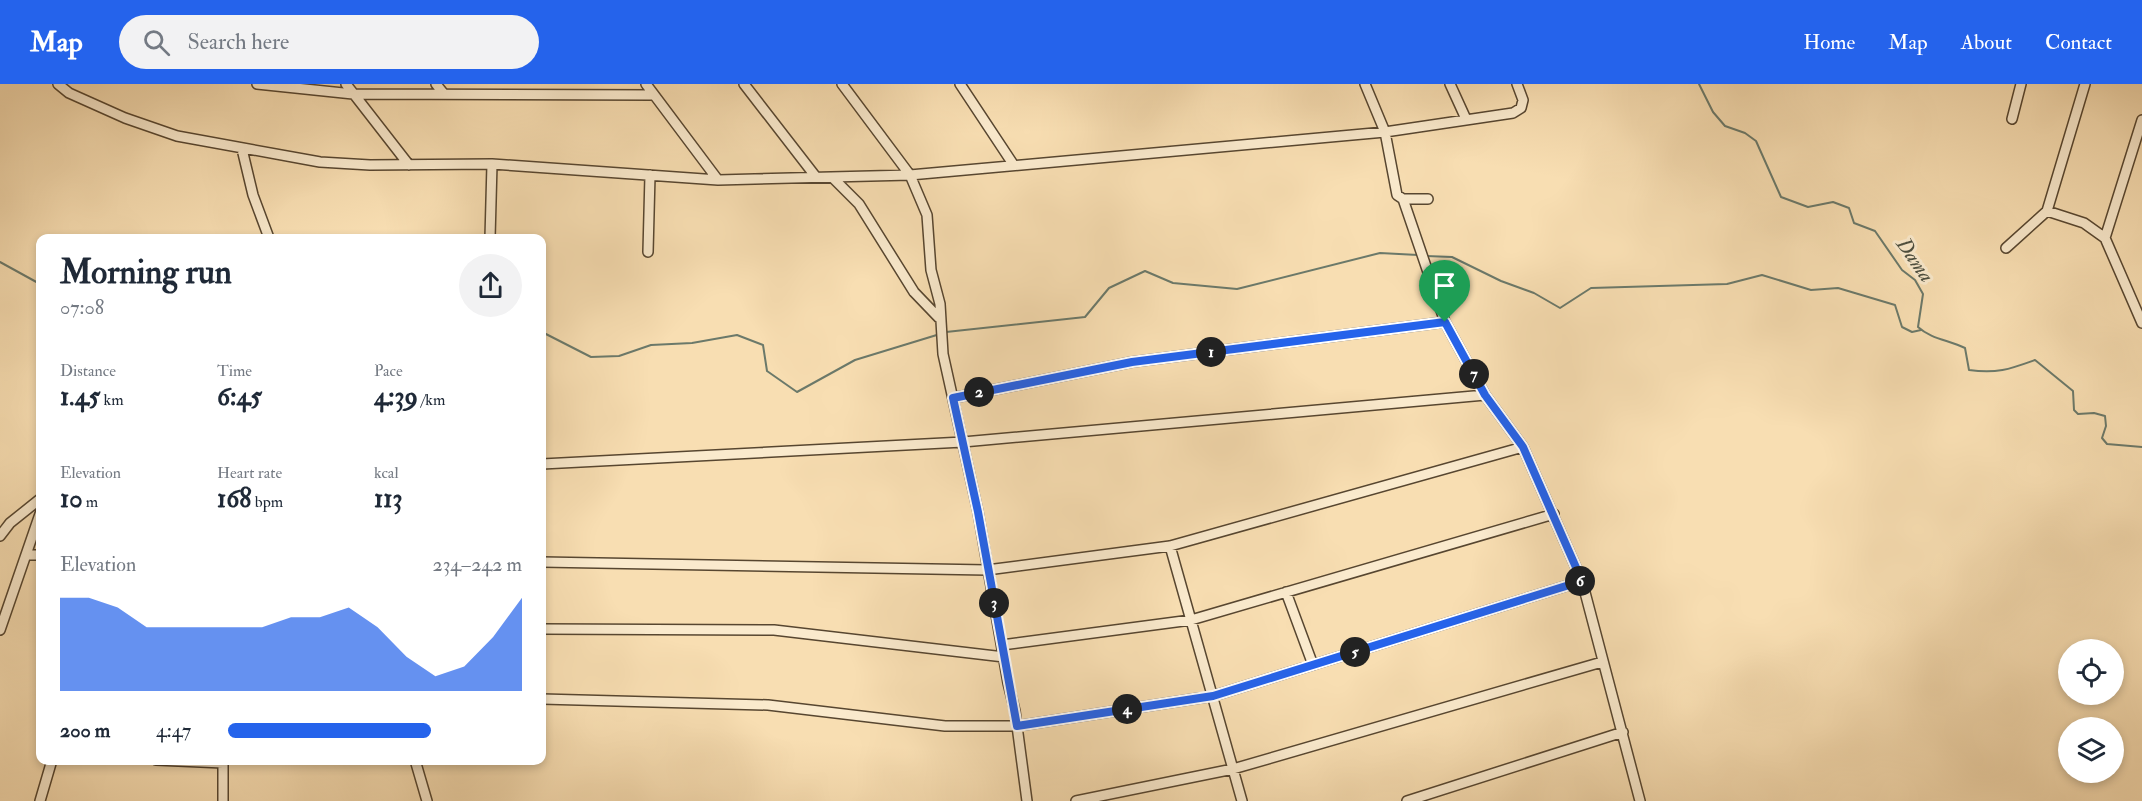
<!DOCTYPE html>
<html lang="en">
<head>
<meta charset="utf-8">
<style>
	body { margin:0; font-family:"IM FELL Double Pica",serif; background:#f2f2f3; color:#1f2937; height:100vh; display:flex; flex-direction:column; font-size:22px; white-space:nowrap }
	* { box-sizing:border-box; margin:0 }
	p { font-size:20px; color:#747a83 }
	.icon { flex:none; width:33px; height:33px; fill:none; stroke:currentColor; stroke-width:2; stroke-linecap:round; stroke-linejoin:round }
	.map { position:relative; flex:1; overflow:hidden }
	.drawer { position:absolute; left:36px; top:150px; width:510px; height:531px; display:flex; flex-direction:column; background:#fff; border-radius:12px; box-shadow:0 3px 9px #0003 }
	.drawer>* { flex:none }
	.controls { position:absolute; left:2058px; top:555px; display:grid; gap:12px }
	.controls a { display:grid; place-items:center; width:66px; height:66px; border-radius:50%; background:#fff; box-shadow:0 3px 9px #0003; font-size:30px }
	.pin { position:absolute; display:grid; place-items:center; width:51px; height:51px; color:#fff; margin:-62px -26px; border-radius:50% 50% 50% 0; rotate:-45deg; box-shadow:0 0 6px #0007 }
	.pin .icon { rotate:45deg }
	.km { position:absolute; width:30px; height:30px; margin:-15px; border-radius:50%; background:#222; color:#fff; font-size:16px; line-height:30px; text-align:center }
	.round { display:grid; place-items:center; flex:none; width:63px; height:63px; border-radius:32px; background:#f2f2f3 }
	.headline { display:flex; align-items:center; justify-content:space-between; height:102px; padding:0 24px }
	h1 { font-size:33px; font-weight:700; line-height:45px }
	.metrics { display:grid; grid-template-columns:repeat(3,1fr); gap:9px; height:102px; padding:6px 24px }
	.metrics div { display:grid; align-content:center }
	.metrics b { font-size:26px; font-weight:700 }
	.metrics small { font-size:16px; font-weight:400 }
	.metrics p { font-size:16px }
	.chart { height:168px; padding:12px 24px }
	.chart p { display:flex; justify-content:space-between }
	.chart svg { width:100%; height:108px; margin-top:6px; fill:#2563eb; opacity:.7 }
	ul { padding:0 24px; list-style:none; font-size:20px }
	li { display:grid; grid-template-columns:96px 72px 1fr; align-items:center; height:45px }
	li i { height:15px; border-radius:8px; background:#2563eb }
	header { display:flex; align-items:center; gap:36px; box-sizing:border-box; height:84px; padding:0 30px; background:#2563eb; color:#fff }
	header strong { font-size:28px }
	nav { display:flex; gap:33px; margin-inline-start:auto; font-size:21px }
	.search { width:420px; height:54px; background:#f2f2f3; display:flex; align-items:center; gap:15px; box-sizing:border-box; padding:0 21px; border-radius:33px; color:#747a83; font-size:22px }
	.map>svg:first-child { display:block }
</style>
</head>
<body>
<header>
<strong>Map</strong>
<div class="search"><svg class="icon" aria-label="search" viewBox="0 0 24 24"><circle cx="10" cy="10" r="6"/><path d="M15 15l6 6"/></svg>Search here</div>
<nav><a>Home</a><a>Map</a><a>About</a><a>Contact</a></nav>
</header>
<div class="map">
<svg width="2142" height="717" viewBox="0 0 2142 717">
	<rect width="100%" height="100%" fill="#f8deb2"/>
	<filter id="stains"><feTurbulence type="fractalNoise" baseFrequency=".00333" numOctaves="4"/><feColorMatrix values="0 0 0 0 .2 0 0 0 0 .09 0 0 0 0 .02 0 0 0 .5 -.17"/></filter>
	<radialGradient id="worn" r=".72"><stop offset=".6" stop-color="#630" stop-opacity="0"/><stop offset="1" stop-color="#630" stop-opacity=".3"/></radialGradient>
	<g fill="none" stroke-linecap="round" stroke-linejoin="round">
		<path stroke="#6b796a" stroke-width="2" d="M1699,0L1713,28L1725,42L1745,49L1756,57L1781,113L1808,123L1833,118L1849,124L1854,139L1875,147L1902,186L1915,196L1923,210L1918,243C1931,255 1949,256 1965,264L1969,286C1997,290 2010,285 2035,276L2073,307L2074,326L2078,330L2094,329L2105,332L2106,342L2102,354L2107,360L2142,363
			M1426,172L1452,173L1501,197L1534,209L1560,224L1591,204L1727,200L1762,191L1811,206L1838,204L1895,221L1902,243L1912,248L1921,246
			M0,178L40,200
			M542,248L591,273L619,272L651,261L692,259L737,251L763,261L767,287L797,308L855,276L940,250
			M946,248L1085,233L1109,204L1145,187L1173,199L1237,205L1380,169L1418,171"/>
		<defs>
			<path id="minor" d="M58,0L69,9L125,34L177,52L320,78L370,81L492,80L718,96L910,91L1385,48L1513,29L1521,24L1523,16L1517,0
				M257,0L353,10L653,11
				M346,0L409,81
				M436,0L444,10
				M646,0L718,96
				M744,0L816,93
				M842,0L910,91L927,131L931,186L940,220L943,270L978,428L1008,599L1015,627L1027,717
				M960,0L1013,80
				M1365,0L1385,48L1397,111L1403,115H1428
				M1450,0L1466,35
				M2012,35L2021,0
				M242,65L253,111L269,154
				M832,93L859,120L914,208L939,234
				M1403,115L1445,238L1485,311L1523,363L1582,497L1640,717
				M2047,127L2084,139L2105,154L2142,239
				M490,154L492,80
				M2105,154L2142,36
				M2006,164L2047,127L2085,0
				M648,168L650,91
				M953,314L1132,278L1445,238
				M542,380L963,358L1485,311
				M0,452L10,439L40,415
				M1170,462L1242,717
				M26,471H40
				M542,478L987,486L1170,462L1523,363
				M1286,508L1313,581
				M542,545L774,546L1004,573
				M0,546L40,430
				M1002,561L1191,536L1554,430
				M542,615L768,621L945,642H1017L1213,612L1582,497
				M156,676L223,679
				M415,676L427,717
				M40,717L52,676
				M223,717V676
				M1076,717L1233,685L1602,578
				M1407,717L1623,648"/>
		</defs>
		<use href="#minor" stroke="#574630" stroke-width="12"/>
		<use href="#minor" stroke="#faeacd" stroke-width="9"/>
	</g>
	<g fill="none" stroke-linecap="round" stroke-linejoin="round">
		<defs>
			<path id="route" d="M1445,238L1485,311L1523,363L1582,497L1213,612L1017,642L978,428L953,314L1132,278Z"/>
		</defs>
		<use href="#route" stroke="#fff" stroke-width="12"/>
		<use href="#route" stroke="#2563eb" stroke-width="8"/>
	</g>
	<g text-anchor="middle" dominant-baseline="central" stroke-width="6" stroke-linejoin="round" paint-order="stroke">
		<g font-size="21" font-style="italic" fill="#4c4f40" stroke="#faeacd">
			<text transform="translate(1915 176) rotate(55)">Dama</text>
		</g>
	</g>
	<rect width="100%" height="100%" filter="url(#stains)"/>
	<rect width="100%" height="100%" fill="url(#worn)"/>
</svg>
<div class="controls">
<a><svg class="icon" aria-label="locate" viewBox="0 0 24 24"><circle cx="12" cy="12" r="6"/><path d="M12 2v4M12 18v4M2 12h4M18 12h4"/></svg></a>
<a><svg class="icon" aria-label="layers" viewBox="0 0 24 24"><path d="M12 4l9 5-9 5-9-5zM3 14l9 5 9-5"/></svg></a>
</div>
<div class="pin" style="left:1445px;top:238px;background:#1e9e55"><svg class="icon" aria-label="arrive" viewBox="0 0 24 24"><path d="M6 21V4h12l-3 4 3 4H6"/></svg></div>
<b class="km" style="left:1211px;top:268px">1</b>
<b class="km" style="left:979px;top:308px">2</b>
<b class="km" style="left:994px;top:519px">3</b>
<b class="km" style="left:1127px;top:625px">4</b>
<b class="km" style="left:1355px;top:568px">5</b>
<b class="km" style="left:1580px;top:497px">6</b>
<b class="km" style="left:1474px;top:290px">7</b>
<section class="drawer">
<div class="headline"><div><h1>Morning run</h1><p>07:08</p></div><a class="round"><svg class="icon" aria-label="share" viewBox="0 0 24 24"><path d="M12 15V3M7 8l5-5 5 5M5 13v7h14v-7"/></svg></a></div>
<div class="metrics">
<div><p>Distance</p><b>1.45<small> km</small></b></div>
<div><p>Time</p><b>6:45</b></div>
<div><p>Pace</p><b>4:39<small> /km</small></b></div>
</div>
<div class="metrics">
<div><p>Elevation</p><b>10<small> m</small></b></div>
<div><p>Heart rate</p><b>168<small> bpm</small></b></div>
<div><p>kcal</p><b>113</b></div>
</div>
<div class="chart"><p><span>Elevation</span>234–242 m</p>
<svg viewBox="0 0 160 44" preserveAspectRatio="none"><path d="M0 44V6L10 6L20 10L30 18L40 18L50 18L60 18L70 18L80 14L90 14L100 10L110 18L120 30L130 38L140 34L150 22L160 6V44z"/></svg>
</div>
<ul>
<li><b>200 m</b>4:47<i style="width:69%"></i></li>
</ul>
</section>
</div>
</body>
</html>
